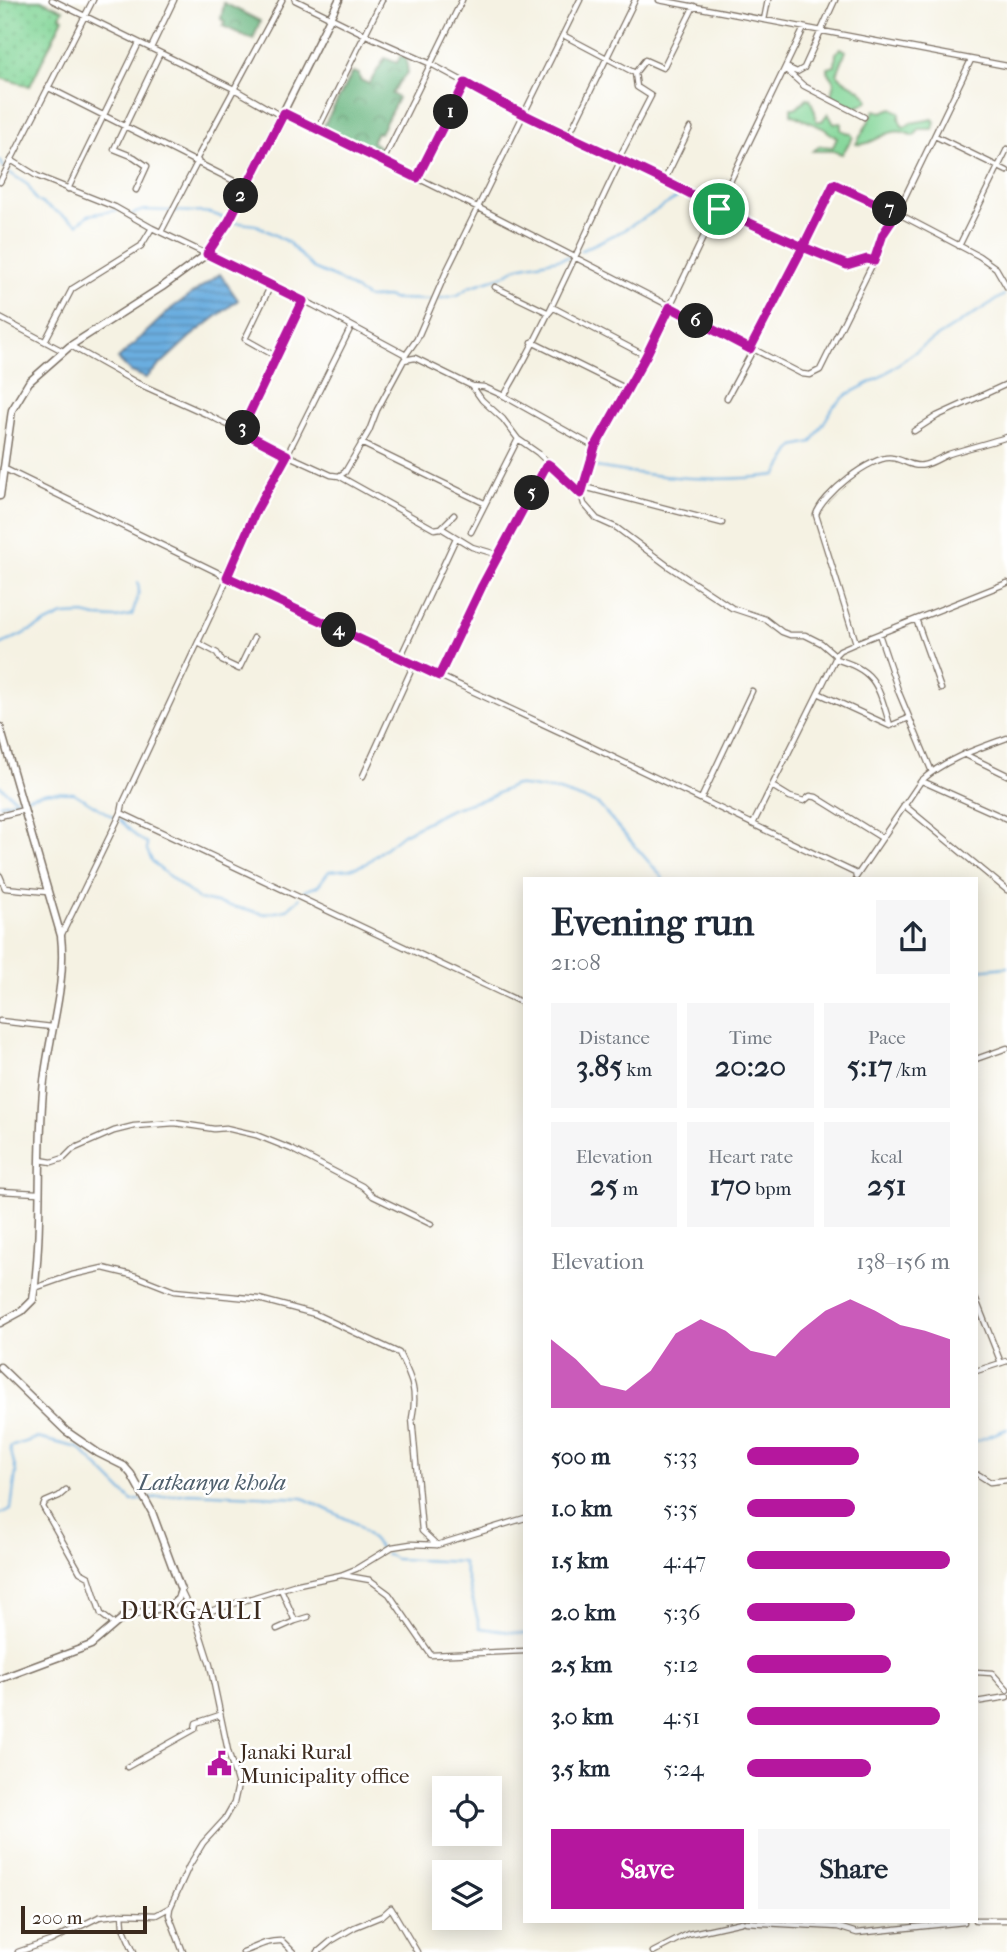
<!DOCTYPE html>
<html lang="en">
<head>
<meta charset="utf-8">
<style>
	body { margin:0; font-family:"IM FELL French Canon",serif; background:#f6f6f7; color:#1f2937; height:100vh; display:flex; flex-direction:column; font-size:26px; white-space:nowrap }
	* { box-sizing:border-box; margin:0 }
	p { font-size:23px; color:#747a83 }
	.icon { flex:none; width:38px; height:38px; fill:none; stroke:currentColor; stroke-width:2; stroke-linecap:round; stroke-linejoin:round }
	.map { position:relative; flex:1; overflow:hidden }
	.sheet { position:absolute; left:523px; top:877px; width:455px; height:1046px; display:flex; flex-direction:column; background:#fff; border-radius:0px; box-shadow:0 4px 18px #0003 }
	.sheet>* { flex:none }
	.fabs { position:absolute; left:432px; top:1776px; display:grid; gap:14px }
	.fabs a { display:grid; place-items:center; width:70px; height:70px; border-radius:0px; background:#fff; box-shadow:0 4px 18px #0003; font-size:35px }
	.scale { position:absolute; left:21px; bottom:18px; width:126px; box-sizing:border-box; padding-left:7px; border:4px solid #3b2a1e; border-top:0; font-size:19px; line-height:24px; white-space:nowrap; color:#3b2a1e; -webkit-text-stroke:5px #fff; paint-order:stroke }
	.pin { position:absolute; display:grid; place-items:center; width:60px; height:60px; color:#fff; margin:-30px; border:4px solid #fff; border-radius:50%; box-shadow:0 2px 7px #0007 }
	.km { position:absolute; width:35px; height:35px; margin:-18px; border-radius:50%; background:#222; color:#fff; font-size:19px; line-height:35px; text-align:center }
	.round { display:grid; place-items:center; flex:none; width:74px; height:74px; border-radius:0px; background:#f6f6f7 }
	.headline { display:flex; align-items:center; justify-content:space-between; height:119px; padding:0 28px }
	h1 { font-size:38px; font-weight:700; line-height:52px }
	.figures { display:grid; grid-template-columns:repeat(3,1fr); gap:10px; height:119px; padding:7px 28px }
	.figures div { display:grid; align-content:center; border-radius:0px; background:#f6f6f7; text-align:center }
	.figures b { font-size:30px; font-weight:700 }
	.figures small { font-size:19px; font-weight:400 }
	.figures p { font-size:19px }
	.chart { height:196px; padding:14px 28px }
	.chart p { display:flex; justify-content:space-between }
	.chart svg { width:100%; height:126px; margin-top:7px; fill:#b5179e; opacity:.7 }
	.action { display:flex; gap:14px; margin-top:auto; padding:14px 28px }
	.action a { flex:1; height:80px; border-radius:0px; background:#b5179e; color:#fff; font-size:28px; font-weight:700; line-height:80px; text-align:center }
	.action a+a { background:#f6f6f7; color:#1f2937 }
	ul { padding:0 28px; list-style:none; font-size:23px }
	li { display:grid; grid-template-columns:112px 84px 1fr; align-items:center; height:52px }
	li i { height:18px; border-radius:9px; background:#b5179e }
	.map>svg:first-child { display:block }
</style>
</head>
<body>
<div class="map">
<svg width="1007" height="1952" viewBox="0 0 1007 1952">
	<defs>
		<pattern id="forest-crowns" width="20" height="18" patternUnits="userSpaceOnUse" patternTransform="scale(1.75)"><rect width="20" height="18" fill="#69b680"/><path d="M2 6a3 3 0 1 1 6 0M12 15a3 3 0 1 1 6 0" fill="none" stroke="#589468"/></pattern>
		<pattern id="park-dots" width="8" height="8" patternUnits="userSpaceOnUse" patternTransform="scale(1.75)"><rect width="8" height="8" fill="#82d597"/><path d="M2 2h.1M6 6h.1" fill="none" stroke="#71b782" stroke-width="1.8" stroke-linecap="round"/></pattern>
		<pattern id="water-rules" width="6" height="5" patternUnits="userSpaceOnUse" patternTransform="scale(1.75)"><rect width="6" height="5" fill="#6baee0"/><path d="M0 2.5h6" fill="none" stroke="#598eb5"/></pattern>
	</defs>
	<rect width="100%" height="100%" fill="#fff"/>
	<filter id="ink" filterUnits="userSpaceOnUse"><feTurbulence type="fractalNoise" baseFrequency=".0143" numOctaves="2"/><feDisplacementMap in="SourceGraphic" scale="14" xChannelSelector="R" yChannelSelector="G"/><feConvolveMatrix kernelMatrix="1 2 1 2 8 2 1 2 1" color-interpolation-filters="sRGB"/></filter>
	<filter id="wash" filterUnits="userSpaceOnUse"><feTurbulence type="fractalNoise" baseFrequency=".00686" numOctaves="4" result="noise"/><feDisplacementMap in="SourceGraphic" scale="28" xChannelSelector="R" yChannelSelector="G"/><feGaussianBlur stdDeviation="1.57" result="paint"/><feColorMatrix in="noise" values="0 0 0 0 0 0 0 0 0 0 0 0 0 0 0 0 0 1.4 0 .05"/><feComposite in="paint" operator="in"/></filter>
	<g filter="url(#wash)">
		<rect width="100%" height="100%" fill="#f5f2e3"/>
		<path fill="#82d597" stroke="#5e805a" stroke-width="2" d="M841,48L846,51L837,74C846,85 861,86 868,99L867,102L855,108L831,96L834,82L827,71L828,68L835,66L836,53Z
			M807,98L810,99L815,111L816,121H822L828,113L834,124L841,123V130L851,134L853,137L842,154L833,151H813L820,146L833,147L837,138L823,128L791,114V108H797Z
			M892,108L900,113L899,119L902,126L905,127L911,123L933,119L935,122L933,129H920L914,136C910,135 907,133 903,132C886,128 872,147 856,144L875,110L882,112Z"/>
		<path fill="url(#forest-crowns)" stroke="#52704f" stroke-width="2" d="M224,3L260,21L253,40L223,26L225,22L221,19Z
			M401,55L406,58L408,73L399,82L392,94L398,98L380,133L377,132L372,142L380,147L376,154L322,129L353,72L359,74L360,80L369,84L385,58L397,63Z"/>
		<path fill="url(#park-dots)" stroke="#5e805a" stroke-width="2" d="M0,0H41L63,10L60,16L63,18L30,86L0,78Z"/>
		<path fill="url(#water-rules)" stroke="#536c7f" stroke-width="2" d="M220,274L238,300L190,337L146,378L131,372L118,359L172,308Z"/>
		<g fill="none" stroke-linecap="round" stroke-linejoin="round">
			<path stroke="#6baee0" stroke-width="2" d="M0,160L4,168
				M10,173L28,185L36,200L78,224L88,215L118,210
				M132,214L144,210L200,212L211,213L226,219
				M232,222L256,225L288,242L313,268L338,279L368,298L387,297L392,299L432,300
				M580,251L624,230L680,196
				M437,299L458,295L469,287L503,276L518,267L569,257
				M596,467C654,477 717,483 776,475L794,446L812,442L834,406L848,394L879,378L926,344L1004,295
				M0,645L63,615L84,614L96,617L116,618L132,615L139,592L138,582
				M0,786L18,801
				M24,798L48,792L74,793L113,817
				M0,804L19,800
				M120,820L138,838L147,843V850L152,861L159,868L198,899L266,914L286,910L300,898
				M304,891L318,886L329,871L350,869L365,864L403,834L432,819L451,809L487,798L515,785L559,791L598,804L663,878
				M976,970L1007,967
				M976,1441L1007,1429
				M0,1514L11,1509L16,1472L10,1447L37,1438L79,1448L132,1501L189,1493L303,1498L357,1524L382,1550
				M386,1554L395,1559L463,1562L480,1628L525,1634"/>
		</g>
	</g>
	<g filter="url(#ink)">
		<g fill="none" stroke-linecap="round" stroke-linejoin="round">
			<defs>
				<path id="minor" d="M52,0L234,89L281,116
					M295,0L366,35L431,64L524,114L665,179L719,209L802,247L847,265L867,259L874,261L883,234L897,213L834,184L831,186L750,349
					M659,0L1007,66
					M764,20L768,0
					M563,35L635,73L645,60L663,68L694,6
					M151,48L174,0
					M971,60L897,213L979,256L996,268L1007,287
					M786,67L797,72L804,68L835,0
					M785,69L804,86L864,117
					M49,88L246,187
					M284,113L479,208L802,374L810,375L820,370L874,261
					M319,127L382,0
					M569,135L635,0
					M935,136L1007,171
					M11,160L37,176L115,207L152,228L313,305L406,355
					M196,160L282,0
					M383,161L462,0
					M417,178L465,83
					M665,179L690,128
					M0,182L93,0
					M68,189L139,43
					M136,190L147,166L134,157L114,149L160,53
					M161,232L198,161
					M959,246L1007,149
					M495,287L549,313L553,308L556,309L646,356
					M0,318L63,351
					M45,341L72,289L141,246L152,228
					M532,342L627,389
					M71,346L137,383L206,414L287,455L351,327
					M405,356L417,339L447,270L580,0
					M277,357L303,301
					M472,386L482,400L503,419L518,439L538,453L581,494
					M504,396L595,447L581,494L584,504L597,519L617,528L668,566L732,608L765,619L782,632L790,635H805L821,643L835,655L840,650L856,643L1007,583
					M727,398L753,350
					M241,431L277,357L245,339L271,285
					M914,431L937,416L1007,384
					M361,443L484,503
					M595,447L646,356L804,28
					M3,468L227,577L573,738L855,873L856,877
					M339,476L434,529L441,528L454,515
					M584,487L722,523
					M441,528L472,547L499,555
					M471,532L518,439
					M916,619L941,689
					M879,634L899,693L932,772
					M198,643L217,653L222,661L239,669L254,638
					M856,643L816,515C821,496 871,455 892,458C903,459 912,468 924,465C933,463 941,457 949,454C968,448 988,443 1007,437
					M400,658L456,538
					M835,659C877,670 878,687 890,725
					M439,676L482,586L548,464
					M818,693L890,726L909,718
					M964,754L1007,775
					M363,776L414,664
					M922,781L1007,819
					M772,786L790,797L804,801L810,796L816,797L882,838
					M701,799L752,691
					M904,805L1007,890
					M121,813L525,1004
					M0,816L24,810
					M753,824L835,659V655
					M0,876L5,888L47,892
					M856,877L921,781C945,759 977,749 1007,738
					M61,936L121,813L123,803L221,593L256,511L284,459L287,455L331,475L339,476L345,472L369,431L377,410L404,360L415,358L472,386L484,387L504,396C548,322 581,241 619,164V158L651,96L637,87L635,73
					M0,1021L52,1027
					M976,1059L1007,1048
					M40,1160L52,1162L64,1158L73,1149L114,1131L134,1126L175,1123L214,1129L226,1128L256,1135L291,1149L362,1186L373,1196L431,1224
					M0,1191L38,1193
					M35,1288L72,1275L103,1268L136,1276L174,1291L259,1299L315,1314L399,1353C411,1378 418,1390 412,1418L422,1531L437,1545
					M976,1300L1001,1363
					M976,1371L1007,1361
					M979,1475L990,1482L1007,1480
					M66,1490L59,1496L45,1502L43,1507L80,1572L89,1577L101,1614L114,1624
					M342,1575L370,1580L389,1594L431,1655L525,1651
					M181,1591L191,1612L204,1613L294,1585L341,1575L356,1569L392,1547L411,1544L437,1545L525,1518
					M162,1609L187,1610L195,1618L210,1665L228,1751L238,1785L234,1803L225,1819L203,1843L189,1866L170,1908L169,1915L183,1952
					M295,1621L308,1617
					M277,1629L295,1621L281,1589
					M976,1672L992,1673L1007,1690
					M976,1702L1007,1697
					M127,1767L195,1729L196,1723L220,1715
					M122,1914L123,1927L134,1952
					M976,1920H1007
					M746,1922L838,1927L857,1933L964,1922
					M18,1952L50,1941L99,1917L122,1914L156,1915L169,1908
					M243,1952C257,1947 267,1940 282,1941L293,1952
					M318,1952L331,1941L355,1927L382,1916L391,1908L417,1952
					M653,1952L688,1934L742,1922"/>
				<path id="major" d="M0,496L12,410L29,382L70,346L162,287L207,254L229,221L339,0
					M0,727L61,936C67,988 47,1039 43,1091C37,1160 43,1231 33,1300L22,1311L0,1323
					M0,1367L66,1431L98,1453L124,1466L131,1474L152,1512L181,1590L178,1599L170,1606L125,1616L91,1645L0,1679"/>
			</defs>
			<use href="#minor" stroke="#7c7063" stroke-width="7"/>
			<use href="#major" stroke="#7c7063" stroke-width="9"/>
			<use href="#minor" stroke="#fff" stroke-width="4.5"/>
			<use href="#major" stroke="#fff" stroke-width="6"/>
		</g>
	</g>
	<g fill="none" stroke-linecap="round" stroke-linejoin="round" filter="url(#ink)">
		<defs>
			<path id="route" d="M719,209C636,163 547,130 465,83L417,178L284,113L229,221L207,254L303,301L241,431L287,455L256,511L227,577L439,676L482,586L545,468L548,464L551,466L581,494L595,447L646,356L670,307L750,349L803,247L847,265L867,259L874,261L883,234L897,213L834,184L803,247L719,209"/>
		</defs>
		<use href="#route" stroke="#fff" stroke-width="14"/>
		<use href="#route" stroke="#b5179e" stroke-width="9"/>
	</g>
	<defs>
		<symbol id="civic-bare" viewBox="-9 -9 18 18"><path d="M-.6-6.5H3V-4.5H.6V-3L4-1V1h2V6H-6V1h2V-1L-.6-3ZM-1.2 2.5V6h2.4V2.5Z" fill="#b5179e" stroke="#fff" stroke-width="2.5" paint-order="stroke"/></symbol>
	</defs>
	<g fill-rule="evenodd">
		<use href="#civic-bare" x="202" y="1746" width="35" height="35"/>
	</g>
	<g text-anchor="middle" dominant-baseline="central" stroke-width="5" stroke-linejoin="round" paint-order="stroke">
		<g font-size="21" fill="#3b2a1e" stroke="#fff" text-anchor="start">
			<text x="240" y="1752">Janaki Rural<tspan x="240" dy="24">Municipality office</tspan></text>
		</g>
		<g font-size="23" font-style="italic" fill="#4e5f6c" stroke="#fff">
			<text x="212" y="1482">Latkanya khola</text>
		</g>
		<g font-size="24" letter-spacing="2" fill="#3b2a1e" stroke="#fff">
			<text x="192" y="1611">DURGAULI</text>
		</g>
	</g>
</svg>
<div class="fabs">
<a><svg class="icon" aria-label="locate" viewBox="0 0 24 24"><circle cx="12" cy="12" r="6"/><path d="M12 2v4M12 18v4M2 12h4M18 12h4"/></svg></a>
<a><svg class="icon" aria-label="layers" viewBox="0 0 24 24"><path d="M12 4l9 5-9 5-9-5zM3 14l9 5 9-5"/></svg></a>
</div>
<div class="scale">200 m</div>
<div class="pin" style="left:719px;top:209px;background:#1e9e55"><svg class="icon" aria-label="arrive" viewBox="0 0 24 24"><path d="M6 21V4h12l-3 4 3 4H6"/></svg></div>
<b class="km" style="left:451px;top:112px">1</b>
<b class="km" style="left:241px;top:196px">2</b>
<b class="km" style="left:243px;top:428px">3</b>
<b class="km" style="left:339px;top:630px">4</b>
<b class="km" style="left:532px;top:493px">5</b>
<b class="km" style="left:696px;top:321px">6</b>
<b class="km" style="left:890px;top:209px">7</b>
<section class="sheet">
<div class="headline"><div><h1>Evening run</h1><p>21:08</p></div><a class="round"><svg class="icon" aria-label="share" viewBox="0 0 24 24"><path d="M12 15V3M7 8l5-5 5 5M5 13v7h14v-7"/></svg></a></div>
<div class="figures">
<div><p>Distance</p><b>3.85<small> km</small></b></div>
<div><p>Time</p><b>20:20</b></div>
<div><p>Pace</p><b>5:17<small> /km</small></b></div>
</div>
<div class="figures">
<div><p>Elevation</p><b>25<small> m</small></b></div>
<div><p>Heart rate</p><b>170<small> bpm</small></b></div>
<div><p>kcal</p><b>251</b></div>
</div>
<div class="chart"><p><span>Elevation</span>138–156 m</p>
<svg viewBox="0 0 160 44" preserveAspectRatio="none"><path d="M0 44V20L10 27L20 36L30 38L40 31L50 18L60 13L70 17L80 24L90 26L100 17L110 10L120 6L130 10L140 15L150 17L160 20V44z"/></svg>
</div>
<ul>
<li><b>500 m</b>5:33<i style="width:55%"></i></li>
<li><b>1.0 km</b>5:35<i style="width:53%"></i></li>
<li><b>1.5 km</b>4:47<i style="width:100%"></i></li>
<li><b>2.0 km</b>5:36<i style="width:53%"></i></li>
<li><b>2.5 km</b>5:12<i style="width:71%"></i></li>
<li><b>3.0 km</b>4:51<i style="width:95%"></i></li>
<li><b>3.5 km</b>5:24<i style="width:61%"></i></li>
</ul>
<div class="action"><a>Save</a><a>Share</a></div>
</section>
</div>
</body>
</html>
